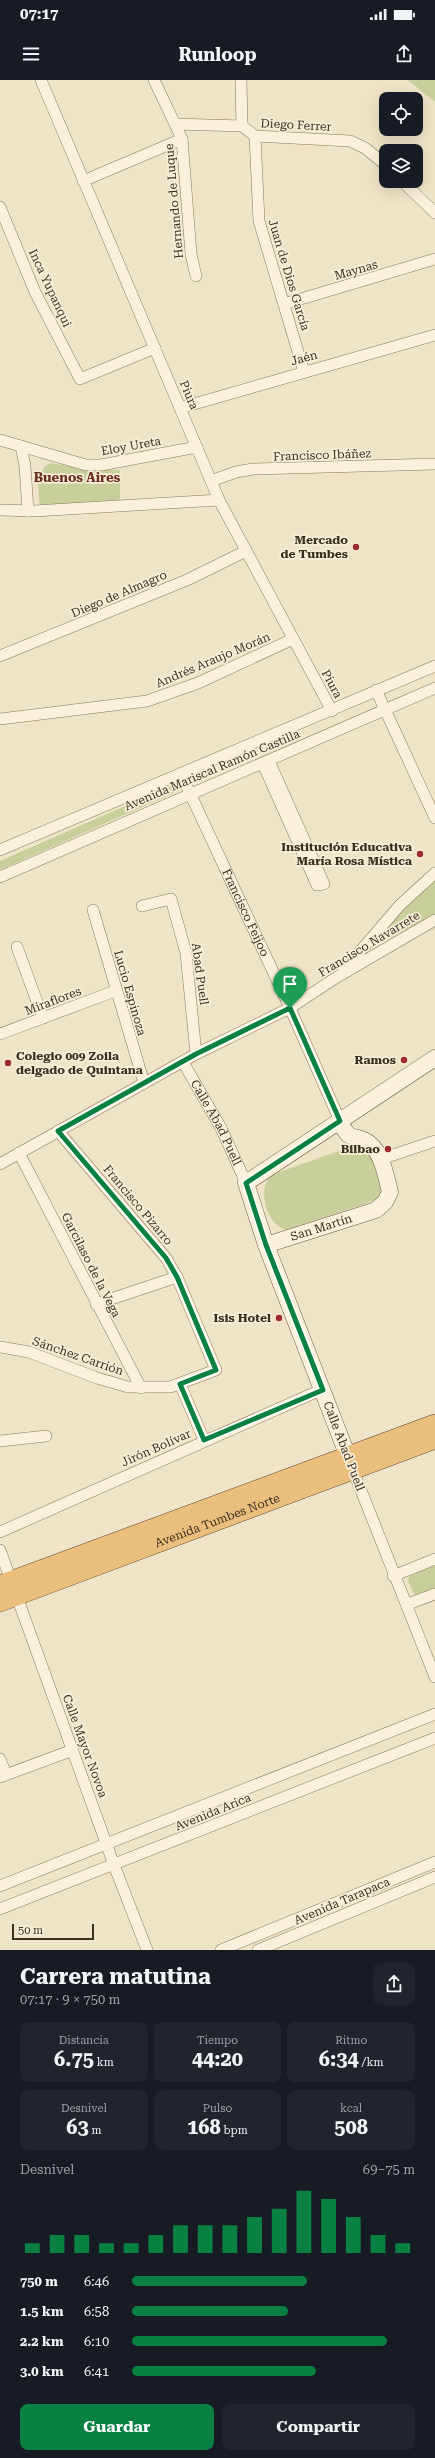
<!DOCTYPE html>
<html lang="es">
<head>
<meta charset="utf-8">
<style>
	body { margin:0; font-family:"Roboto Serif",serif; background:#20242c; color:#f1f3f6; height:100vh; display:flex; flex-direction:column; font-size:15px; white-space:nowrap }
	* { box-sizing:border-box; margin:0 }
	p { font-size:13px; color:#9ea1a6 }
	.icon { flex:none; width:22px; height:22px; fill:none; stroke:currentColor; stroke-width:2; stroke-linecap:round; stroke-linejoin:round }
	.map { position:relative; height:1870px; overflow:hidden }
	.side { display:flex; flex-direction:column; background:#171b24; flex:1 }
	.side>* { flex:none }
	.controls { position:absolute; left:379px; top:12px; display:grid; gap:8px }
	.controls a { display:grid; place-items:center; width:44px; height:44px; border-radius:8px; background:#171b24; box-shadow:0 4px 16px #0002; font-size:20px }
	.scale { position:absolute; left:12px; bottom:10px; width:82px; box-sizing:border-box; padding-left:4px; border:2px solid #3d2e20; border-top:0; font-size:11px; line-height:14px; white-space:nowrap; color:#3d2e20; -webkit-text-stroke:3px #f7eed8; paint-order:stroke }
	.pin { position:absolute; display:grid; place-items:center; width:34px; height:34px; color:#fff; margin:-41px -17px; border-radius:50% 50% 50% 0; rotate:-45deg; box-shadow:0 0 4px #0007 }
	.pin .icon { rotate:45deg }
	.round { display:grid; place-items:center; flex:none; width:42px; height:42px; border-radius:8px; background:#20242c }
	.overview { display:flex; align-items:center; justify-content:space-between; height:68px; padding:0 20px }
	h1 { font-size:22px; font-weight:700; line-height:30px }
	.stats { display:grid; grid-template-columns:repeat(3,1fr); gap:6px; height:68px; padding:4px 20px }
	.stats div { display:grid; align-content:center; border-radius:8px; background:#20242c; text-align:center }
	.stats b { font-size:20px; font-weight:700 }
	.stats small { font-size:11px; font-weight:400 }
	.stats p { font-size:11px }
	.chart { height:112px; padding:8px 20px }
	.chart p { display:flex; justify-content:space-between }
	.chart svg { width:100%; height:72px; margin-top:4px; stroke:#0b8043; stroke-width:6 }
	.primary-button { display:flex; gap:8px; margin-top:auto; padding:8px 20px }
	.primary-button a { flex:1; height:46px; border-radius:8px; background:#0b8043; color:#fff; font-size:16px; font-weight:700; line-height:46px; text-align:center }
	.primary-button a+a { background:#20242c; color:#f1f3f6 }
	ul { padding:0 20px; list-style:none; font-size:13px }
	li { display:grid; grid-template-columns:64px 48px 1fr; align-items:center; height:30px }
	li i { height:10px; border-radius:5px; background:#0b8043 }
	.status { display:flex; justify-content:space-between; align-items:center; height:28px; padding:0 20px; background:#171b24; direction:ltr }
	.status svg { height:11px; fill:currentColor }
	header { display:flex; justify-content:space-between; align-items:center; height:52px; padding:0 20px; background:#171b24; font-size:18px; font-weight:700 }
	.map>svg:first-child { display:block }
</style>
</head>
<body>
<div class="status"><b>07:17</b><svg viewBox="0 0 49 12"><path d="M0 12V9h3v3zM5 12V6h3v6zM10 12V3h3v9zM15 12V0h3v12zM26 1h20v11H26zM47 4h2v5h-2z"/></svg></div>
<header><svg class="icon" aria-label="menu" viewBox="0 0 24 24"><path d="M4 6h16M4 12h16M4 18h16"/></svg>Runloop<svg class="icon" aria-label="share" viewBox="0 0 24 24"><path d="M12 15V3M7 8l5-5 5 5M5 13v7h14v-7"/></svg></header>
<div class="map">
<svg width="435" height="1870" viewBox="0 0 435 1870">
	<rect width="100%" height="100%" fill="#f0e4c8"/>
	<path fill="#c9cf9b" d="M408,0H435V22Z
		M50,383L86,389L120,390V423L40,428C39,411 33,393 50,383Z
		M184,700L187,707L0,790V781Z
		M435,799V834L372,868L368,867L369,863Z
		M350,1067H360L370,1071L385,1109L377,1120L285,1150C266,1143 257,1109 271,1095Z
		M435,1485V1509L418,1516L414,1514L408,1501L409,1496Z"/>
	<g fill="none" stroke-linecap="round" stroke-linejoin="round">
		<defs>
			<g id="minor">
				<path d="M41,0L219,420L332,631"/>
				<path d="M154,0L182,59L191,174L196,196"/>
				<path d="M241,0L242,46"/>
				<path d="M176,44L242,46L255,56L350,61L365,68L386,85"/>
				<path d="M255,56L259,141L304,292"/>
				<path d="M83,101L182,59"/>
				<path d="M402,101L435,133"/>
				<path d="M0,127L35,212L80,299L155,268"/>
				<path d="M284,224L435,179"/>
				<path d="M180,328L435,255"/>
				<path d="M0,360L86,385H101L197,367"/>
				<path d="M21,366L25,386L28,431"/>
				<path d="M211,401L236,392L253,389L435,384"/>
				<path d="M0,430L34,431L219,420"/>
				<path d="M0,576L187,500L246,471"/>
				<path d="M376,610L435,738"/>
				<path d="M0,639L147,621L198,603L293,559"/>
				<path d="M263,684L317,805L324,804L269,681"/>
				<path id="s1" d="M181,694L290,928L340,1041"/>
				<path d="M0,770L435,586"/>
				<path d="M0,797L435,608"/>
				<path d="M142,826L171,819L186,873L196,974"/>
				<path d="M93,830L144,1003"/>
				<path d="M17,867L43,938"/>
				<path d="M344,890L400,825L435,793"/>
				<path d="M0,954L115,911"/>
				<path id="s2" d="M183,982L221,1048L246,1103"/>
				<path d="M19,1073L141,1308"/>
				<path d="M381,1079L435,1061"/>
				<path d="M0,1084L196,974L290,928L337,897L435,840"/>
				<path d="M96,1224L177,1197"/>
				<path d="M0,1267L29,1272L97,1298L128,1307H170L216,1290L177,1197L166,1178L58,1051"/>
				<path d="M180,1304L204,1360"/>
				<path d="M0,1361L46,1356"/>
				<path d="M353,1390L435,1597"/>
				<path d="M0,1452L323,1309"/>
				<path d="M0,1470L114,1785L147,1870"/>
				<path d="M393,1496L435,1479"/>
				<path d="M408,1524L435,1514"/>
				<path d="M0,1679L6,1695"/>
				<path d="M0,1697L73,1670"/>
				<path d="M0,1806L435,1634"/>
				<path d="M0,1829L435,1658"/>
				<path d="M221,1870L435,1782"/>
				<path d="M258,1870L435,1797"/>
			</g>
			<g id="secondary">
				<path id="s3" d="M266,1165L376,1130L385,1122L390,1112C386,1097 383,1075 370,1064C355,1052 350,1065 340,1041"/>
				<path d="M352,1387L266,1165L246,1103L435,978"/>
			</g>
			<g id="trunk">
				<path d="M0,1505L435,1344"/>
				<path id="s4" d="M0,1522L435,1359"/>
			</g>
		</defs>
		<use href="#minor" stroke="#8d765c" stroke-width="12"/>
		<use href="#secondary" stroke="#6f573f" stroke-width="17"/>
		<use href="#trunk" stroke="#5b4430" stroke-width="20"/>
		<use href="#minor" stroke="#faf1dc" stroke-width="11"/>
		<use href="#secondary" stroke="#faf1dc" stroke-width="16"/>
		<use href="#trunk" stroke="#eabe7c" stroke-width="19"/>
	</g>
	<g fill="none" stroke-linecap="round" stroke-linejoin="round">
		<defs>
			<path id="route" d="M290,928L340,1041L246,1103L266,1165L323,1310L204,1360L180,1304L216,1290L177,1197L166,1178L58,1051L196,974Z"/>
		</defs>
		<use href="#route" stroke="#fff" stroke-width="8"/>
		<use href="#route" stroke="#0b8043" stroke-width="5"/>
	</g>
	<g fill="#9e2a2b" stroke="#f7eed8" stroke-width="1.5">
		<circle cx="356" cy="467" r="4"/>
		<circle cx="420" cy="774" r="4"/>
		<circle cx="404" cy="980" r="4"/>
		<circle cx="8" cy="983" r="4"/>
		<circle cx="388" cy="1069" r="4"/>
		<circle cx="279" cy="1238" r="4"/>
	</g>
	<g text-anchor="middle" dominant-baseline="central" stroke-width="3.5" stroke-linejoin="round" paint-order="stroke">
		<g font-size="12" fill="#3d2e20" stroke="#f7eed8">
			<text transform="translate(296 45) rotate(3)">Diego Ferrer</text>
			<text transform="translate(174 121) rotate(-95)">Hernando de Luque</text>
			<text transform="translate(356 190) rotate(-16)">Maynas</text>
			<text transform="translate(289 195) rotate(73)">Juan de Dios García</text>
			<text transform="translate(50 208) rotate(65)">Inca Yupanqui</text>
			<text transform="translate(304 278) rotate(-16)">Jaén</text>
			<text transform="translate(189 315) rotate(67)">Piura</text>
			<text transform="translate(131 366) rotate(-10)">Eloy Ureta</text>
			<text transform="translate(322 375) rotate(-2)">Francisco Ibáñez</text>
			<text transform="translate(119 514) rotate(-23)">Diego de Almagro</text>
			<text transform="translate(213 580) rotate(-23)">Andrés Araujo Morán</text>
			<text transform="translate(332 604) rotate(62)">Piura</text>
			<text transform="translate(212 690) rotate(-23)">Avenida Mariscal Ramón Castilla</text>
			<text stroke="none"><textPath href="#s1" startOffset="153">Francisco Feijoo</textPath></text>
			<text transform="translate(369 864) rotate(-31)">Francisco Navarrete</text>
			<text transform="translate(200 894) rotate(82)">Abad Puell</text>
			<text transform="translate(130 913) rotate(74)">Lucio Espinoza</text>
			<text transform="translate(53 921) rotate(-21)">Miraflores</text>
			<text stroke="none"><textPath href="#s2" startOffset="69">Calle Abad Puell</textPath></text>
			<text transform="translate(138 1125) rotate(50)">Francisco Pizarro</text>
			<text stroke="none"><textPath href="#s3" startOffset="58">San Martín</textPath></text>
			<text transform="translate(91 1185) rotate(63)">Garcilaso de la Vega</text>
			<text transform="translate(78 1276) rotate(19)">Sánchez Carrión</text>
			<text transform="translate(344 1366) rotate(69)">Calle Abad Puell</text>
			<text transform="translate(156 1368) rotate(-24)">Jirón Bolívar</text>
			<text stroke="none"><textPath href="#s4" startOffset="232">Avenida Tumbes Norte</textPath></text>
			<text transform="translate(85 1666) rotate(70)">Calle Mayor Novoa</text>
			<text transform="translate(213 1732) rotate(-22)">Avenida Arica</text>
			<text transform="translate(342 1821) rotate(-23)">Avenida Tarapaca</text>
		</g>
		<g font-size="12" font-weight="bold" fill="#3d2e20" stroke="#f7eed8" text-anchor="end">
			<text x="348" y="460">Mercado<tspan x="348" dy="14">de Tumbes</tspan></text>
			<text x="412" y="767">Institución Educativa<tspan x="412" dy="14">María Rosa Mística</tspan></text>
			<text x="16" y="976" text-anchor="start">Colegio 009 Zoila<tspan x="16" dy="14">delgado de Quintana</tspan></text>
			<text x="396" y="980">Ramos</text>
			<text x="380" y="1069">Bilbao</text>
			<text x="271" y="1238">Isis Hotel</text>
		</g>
		<g font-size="13" font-weight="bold" fill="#6b2e1e" stroke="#f7eed8">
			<text x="77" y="397">Buenos Aires</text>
		</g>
	</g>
</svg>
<div class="controls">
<a><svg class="icon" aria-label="locate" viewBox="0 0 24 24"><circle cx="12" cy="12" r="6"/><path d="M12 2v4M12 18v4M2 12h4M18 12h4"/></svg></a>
<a><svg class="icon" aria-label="layers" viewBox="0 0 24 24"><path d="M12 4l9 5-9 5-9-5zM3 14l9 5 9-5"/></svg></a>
</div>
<div class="scale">50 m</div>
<div class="pin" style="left:290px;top:928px;background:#1e9e55"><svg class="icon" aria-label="arrive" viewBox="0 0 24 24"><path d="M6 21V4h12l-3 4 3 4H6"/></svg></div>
</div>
<section class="side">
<div class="overview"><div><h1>Carrera matutina</h1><p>07:17 · 9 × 750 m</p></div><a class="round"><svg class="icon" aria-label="share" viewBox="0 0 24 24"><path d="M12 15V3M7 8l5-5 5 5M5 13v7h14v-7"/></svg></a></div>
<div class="stats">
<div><p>Distancia</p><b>6.75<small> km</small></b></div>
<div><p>Tiempo</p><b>44:20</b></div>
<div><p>Ritmo</p><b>6:34<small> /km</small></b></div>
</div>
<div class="stats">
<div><p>Desnivel</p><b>63<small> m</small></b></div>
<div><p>Pulso</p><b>168<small> bpm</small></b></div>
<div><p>kcal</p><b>508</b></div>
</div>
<div class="chart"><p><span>Desnivel</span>69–75 m</p>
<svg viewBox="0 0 160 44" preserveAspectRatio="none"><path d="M5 44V38M15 44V33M25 44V33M35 44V38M45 44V38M55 44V33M65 44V27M75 44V27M85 44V27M95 44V22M105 44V17M115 44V6M125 44V11M135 44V22M145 44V33M155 44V38"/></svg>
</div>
<ul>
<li><b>750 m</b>6:46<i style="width:62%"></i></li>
<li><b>1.5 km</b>6:58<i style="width:55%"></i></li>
<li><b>2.2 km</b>6:10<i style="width:90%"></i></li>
<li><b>3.0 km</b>6:41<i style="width:65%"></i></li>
</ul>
<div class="primary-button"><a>Guardar</a><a>Compartir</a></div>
</section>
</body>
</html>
